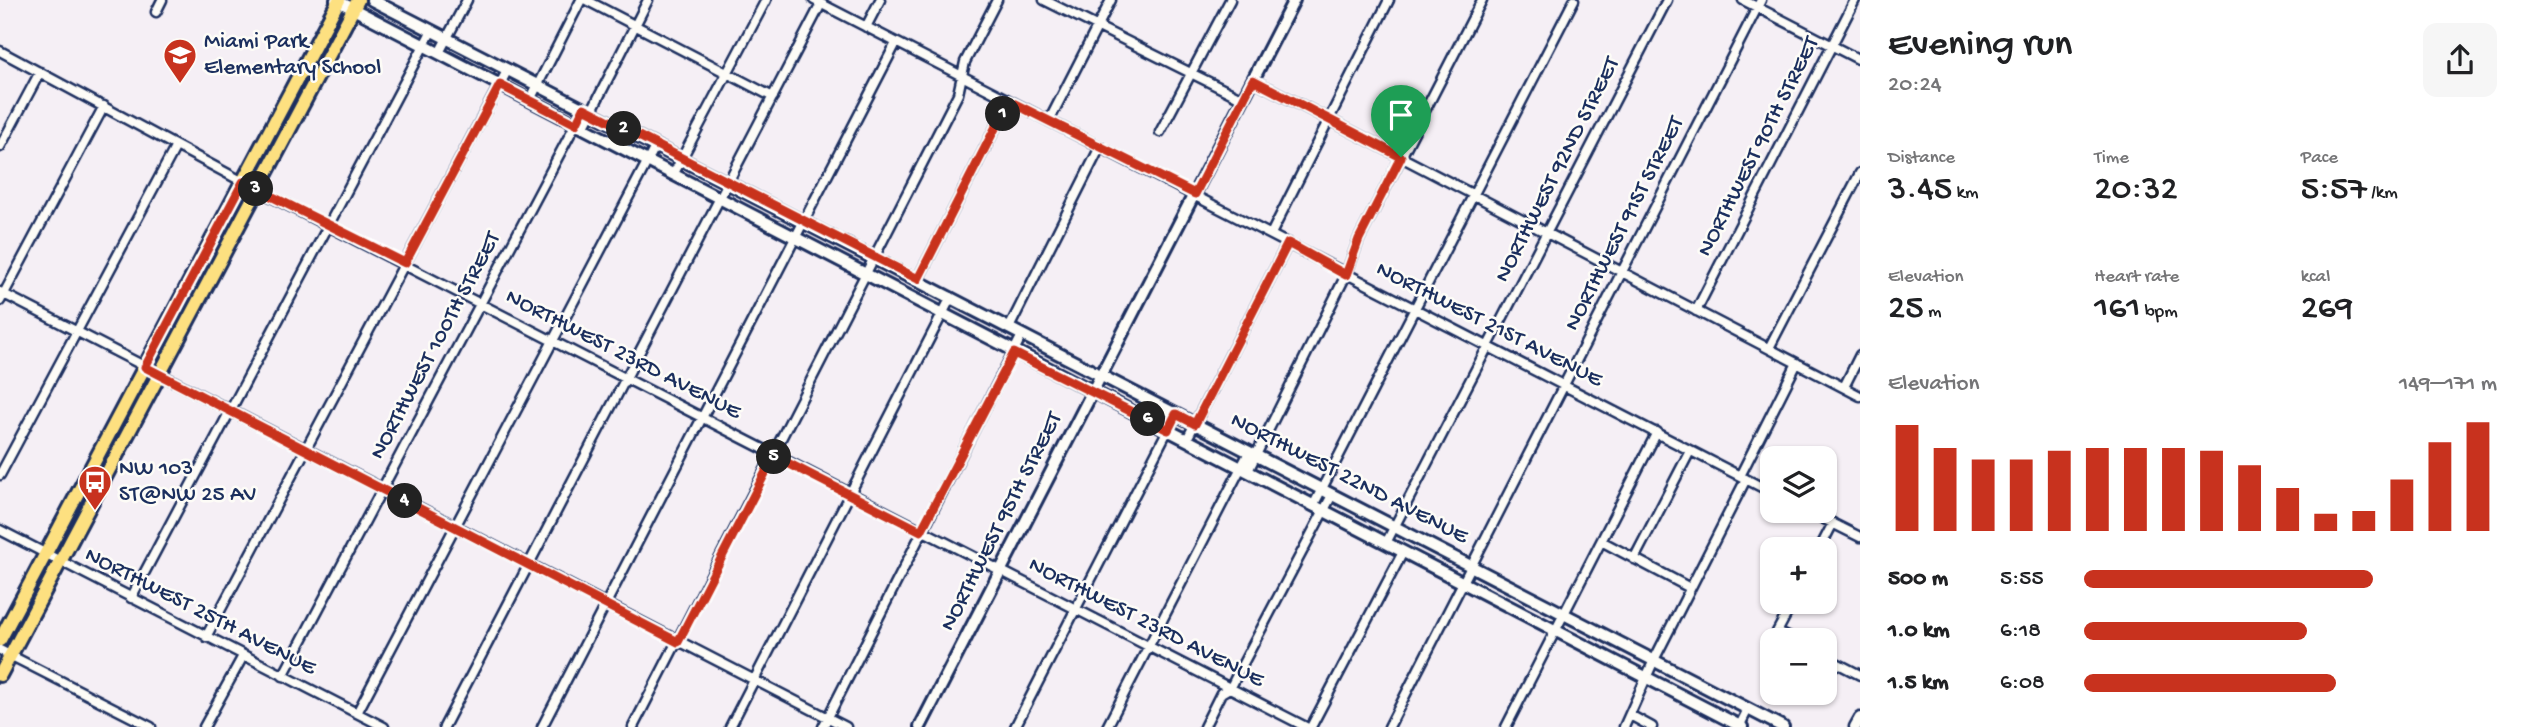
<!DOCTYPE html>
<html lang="en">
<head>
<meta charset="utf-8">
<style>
	body { margin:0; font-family:"Gochi Hand",sans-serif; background:#f6f6f6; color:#202124; height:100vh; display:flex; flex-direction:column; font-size:26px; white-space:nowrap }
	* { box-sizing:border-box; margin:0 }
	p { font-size:23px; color:#757577 }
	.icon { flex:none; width:38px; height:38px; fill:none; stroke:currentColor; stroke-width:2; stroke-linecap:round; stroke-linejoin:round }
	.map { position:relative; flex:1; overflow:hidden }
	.panel { display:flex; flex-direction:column; background:#fff; width:665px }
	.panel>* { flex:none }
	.fabs { position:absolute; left:1760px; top:446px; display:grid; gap:14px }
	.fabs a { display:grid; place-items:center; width:77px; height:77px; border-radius:14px; background:#fff; box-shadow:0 2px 5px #0004; font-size:35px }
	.pin { position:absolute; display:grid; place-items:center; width:60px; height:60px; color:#fff; margin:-72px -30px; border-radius:50% 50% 50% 0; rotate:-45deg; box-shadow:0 0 7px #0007 }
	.pin .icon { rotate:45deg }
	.km { position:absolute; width:35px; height:35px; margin:-18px; border-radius:50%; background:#222; color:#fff; font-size:19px; line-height:35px; text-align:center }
	.round { display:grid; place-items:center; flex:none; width:74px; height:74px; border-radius:14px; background:#f6f6f6 }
	.overview { display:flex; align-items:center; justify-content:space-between; height:119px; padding:0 28px }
	h1 { font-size:38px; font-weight:600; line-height:52px }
	.stats { display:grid; grid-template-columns:repeat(3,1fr); gap:10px; height:119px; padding:7px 28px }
	.stats div { display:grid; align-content:center }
	.stats b { font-size:35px; font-weight:600 }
	.stats small { font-size:19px; font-weight:400 }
	.stats p { font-size:19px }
	.chart { height:196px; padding:14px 28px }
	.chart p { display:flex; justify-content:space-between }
	.chart svg { width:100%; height:126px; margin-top:7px; stroke:#c8321e; stroke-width:6 }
	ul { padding:0 28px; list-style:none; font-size:23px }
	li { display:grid; grid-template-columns:112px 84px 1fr; align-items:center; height:52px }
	li i { height:18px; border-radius:9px; background:#c8321e }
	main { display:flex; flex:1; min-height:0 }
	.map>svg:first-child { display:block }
</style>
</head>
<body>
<main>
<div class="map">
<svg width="1860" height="727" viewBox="0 0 1860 727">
	<rect width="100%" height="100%" fill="#f5eff5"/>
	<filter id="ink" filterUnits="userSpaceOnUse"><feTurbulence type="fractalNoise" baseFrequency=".0143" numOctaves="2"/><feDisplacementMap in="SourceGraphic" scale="14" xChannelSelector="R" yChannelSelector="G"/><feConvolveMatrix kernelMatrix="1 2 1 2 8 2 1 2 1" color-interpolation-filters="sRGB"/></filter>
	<g filter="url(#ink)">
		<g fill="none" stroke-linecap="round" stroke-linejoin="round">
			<defs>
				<path id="minor" d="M586,0L773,97
					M814,0L1773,493
					M1044,0L1243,99
					M1743,0L1860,60
					M156,12L162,0
					M866,27L880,0
					M0,51L258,190L1306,727
					M439,53L467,0
					M1253,80L1860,396
					M530,100L581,0
					M1049,121L1111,0
					M583,128L648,0
					M1160,132L1230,0
					M0,147L40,72
					M673,175L766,0
					M1271,234L1389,0
					M918,279L1009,101
					M0,292L846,727
					M0,301L104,106
					M1696,311L1855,0
					M1009,328L1100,147
					M1769,348L1860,173
					M1844,387L1860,355
					M1187,439L1288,243
					M1248,471L1346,275L1359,239L1482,0
					M0,475L176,146
					M1740,476L1797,363
					M1313,506L1574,0
					M1808,511L1860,537
					M0,530L384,727
					M1603,542L1690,588
					M1386,543L1667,0
					M1819,550L1833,523
					M1634,559L1690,451
					M131,598L432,30
					M1793,602L1777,632L1794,640
					M206,637L508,69
					M0,650L151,727
					M1825,657L1860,675
					M283,676L584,108
					M357,713L656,145
					M1630,715L1652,727
					M204,727L243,656
					M444,727L821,4
					M542,727L896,43
					M633,727L958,94L965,62L997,0
					M730,727L951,297
					M823,727L1022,335
					M1015,727L1176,414
					M1107,727L1249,452
					M1204,727L1221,693L1231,687L1238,673L1332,495
					M1311,727L1403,552
					M1389,727L1761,0
					M1506,727L1657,432
					M1624,727L1654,660L1746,479
					M1739,727L1748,709"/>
				<path id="tertiary" d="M1855,727L1860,718"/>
				<path id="secondary" d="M336,0L1742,727
					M372,0L1783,727
					M920,727L1294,0"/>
				<path id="primary" d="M0,640L339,0
					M0,675L358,0"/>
			</defs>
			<use href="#minor" stroke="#1b2f5e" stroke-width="13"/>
			<use href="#tertiary" stroke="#1b2f5e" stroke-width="15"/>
			<use href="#secondary" stroke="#1b2f5e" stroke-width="16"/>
			<use href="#primary" stroke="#1b2f5e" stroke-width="18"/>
			<use href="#minor" stroke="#fdfcf7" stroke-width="8"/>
			<use href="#tertiary" stroke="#fdfcf7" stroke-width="10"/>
			<use href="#secondary" stroke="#fdfcf7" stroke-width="10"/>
			<use href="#primary" stroke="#fde080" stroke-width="12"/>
		</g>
	</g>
	<g fill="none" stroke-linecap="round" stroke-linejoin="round" filter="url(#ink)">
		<defs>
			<path id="route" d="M1253,80L1401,157L1359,239L1346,275L1288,243L1195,424L1176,414L1168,430L1014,353L921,531L774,456L678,642L145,367L243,182L405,263L500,85L576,124L584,108L918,279L1009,101L1195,194Z"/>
		</defs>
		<use href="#route" stroke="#fff" stroke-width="14"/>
		<use href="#route" stroke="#c8321e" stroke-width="9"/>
	</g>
	<defs>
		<symbol id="school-pin" viewBox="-11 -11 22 30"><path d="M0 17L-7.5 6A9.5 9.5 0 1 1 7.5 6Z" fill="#c8321e" stroke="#fdfcf7"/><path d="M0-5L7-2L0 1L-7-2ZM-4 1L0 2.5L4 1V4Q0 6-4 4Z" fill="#fff"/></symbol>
		<symbol id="bus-pin" viewBox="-11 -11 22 30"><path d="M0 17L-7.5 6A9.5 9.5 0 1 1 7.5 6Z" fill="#c8321e" stroke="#fdfcf7"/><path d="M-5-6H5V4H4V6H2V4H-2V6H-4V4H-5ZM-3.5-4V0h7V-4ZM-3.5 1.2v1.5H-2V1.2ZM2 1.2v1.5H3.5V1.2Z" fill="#fff"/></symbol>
	</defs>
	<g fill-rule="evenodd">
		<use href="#school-pin" x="161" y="36" width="38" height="52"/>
		<use href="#bus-pin" x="76" y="463" width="38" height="52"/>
	</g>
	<g text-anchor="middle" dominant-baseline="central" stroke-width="5" stroke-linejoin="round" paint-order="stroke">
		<g font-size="23" fill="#1b2f5e" stroke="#fdfcf7" text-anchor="start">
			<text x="204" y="42">Miami Park<tspan x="204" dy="26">Elementary School</tspan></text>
			<text x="119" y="469">NW 103<tspan x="119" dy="26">ST@NW 25 AV</tspan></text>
		</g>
		<g font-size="23" fill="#1b2f5e" stroke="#fdfcf7">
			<text transform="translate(1759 147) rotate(-63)">NORTHWEST 90TH STREET</text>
			<text transform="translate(1558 170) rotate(-63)">NORTHWEST 92ND STREET</text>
			<text transform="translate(1625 224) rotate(-63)">NORTHWEST 91ST STREET</text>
			<text transform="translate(1489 325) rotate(27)">NORTHWEST 21ST AVENUE</text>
			<text transform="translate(436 346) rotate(-62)">NORTHWEST 100TH STREET</text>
			<text transform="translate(623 355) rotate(27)">NORTHWEST 23RD AVENUE</text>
			<text transform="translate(1349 479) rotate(27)">NORTHWEST 22ND AVENUE</text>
			<text transform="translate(1002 522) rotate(-63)">NORTHWEST 95TH STREET</text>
			<text transform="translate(200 612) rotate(27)">NORTHWEST 25TH AVENUE</text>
			<text transform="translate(1146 623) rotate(27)">NORTHWEST 23RD AVENUE</text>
		</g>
	</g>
</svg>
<div class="fabs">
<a><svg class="icon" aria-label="layers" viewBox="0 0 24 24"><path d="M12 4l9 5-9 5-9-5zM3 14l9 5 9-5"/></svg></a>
<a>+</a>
<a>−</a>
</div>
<div class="pin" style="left:1401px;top:157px;background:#1e9e55"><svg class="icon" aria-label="arrive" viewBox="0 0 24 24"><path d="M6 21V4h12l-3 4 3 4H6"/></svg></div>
<b class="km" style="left:1003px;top:114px">1</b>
<b class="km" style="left:624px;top:129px">2</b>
<b class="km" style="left:256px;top:189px">3</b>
<b class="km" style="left:405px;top:501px">4</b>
<b class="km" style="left:774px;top:457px">5</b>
<b class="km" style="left:1148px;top:419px">6</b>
</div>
<section class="panel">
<div class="overview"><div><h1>Evening run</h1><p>20:24</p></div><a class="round"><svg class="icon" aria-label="share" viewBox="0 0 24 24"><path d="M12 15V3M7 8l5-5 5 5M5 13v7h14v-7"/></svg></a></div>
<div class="stats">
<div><p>Distance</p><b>3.45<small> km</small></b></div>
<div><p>Time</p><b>20:32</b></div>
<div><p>Pace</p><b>5:57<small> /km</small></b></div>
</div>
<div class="stats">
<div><p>Elevation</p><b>25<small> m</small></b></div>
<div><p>Heart rate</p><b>161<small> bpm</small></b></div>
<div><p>kcal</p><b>269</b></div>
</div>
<div class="chart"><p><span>Elevation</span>149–171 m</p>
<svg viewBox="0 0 160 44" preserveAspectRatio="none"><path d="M5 44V7M15 44V15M25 44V19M35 44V19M45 44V16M55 44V15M65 44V15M75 44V15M85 44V16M95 44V21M105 44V29M115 44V38M125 44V37M135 44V26M145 44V13M155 44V6"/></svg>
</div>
<ul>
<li><b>500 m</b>5:55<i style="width:70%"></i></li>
<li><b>1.0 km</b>6:18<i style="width:54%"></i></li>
<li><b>1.5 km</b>6:08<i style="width:61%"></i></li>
</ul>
</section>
</main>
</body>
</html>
